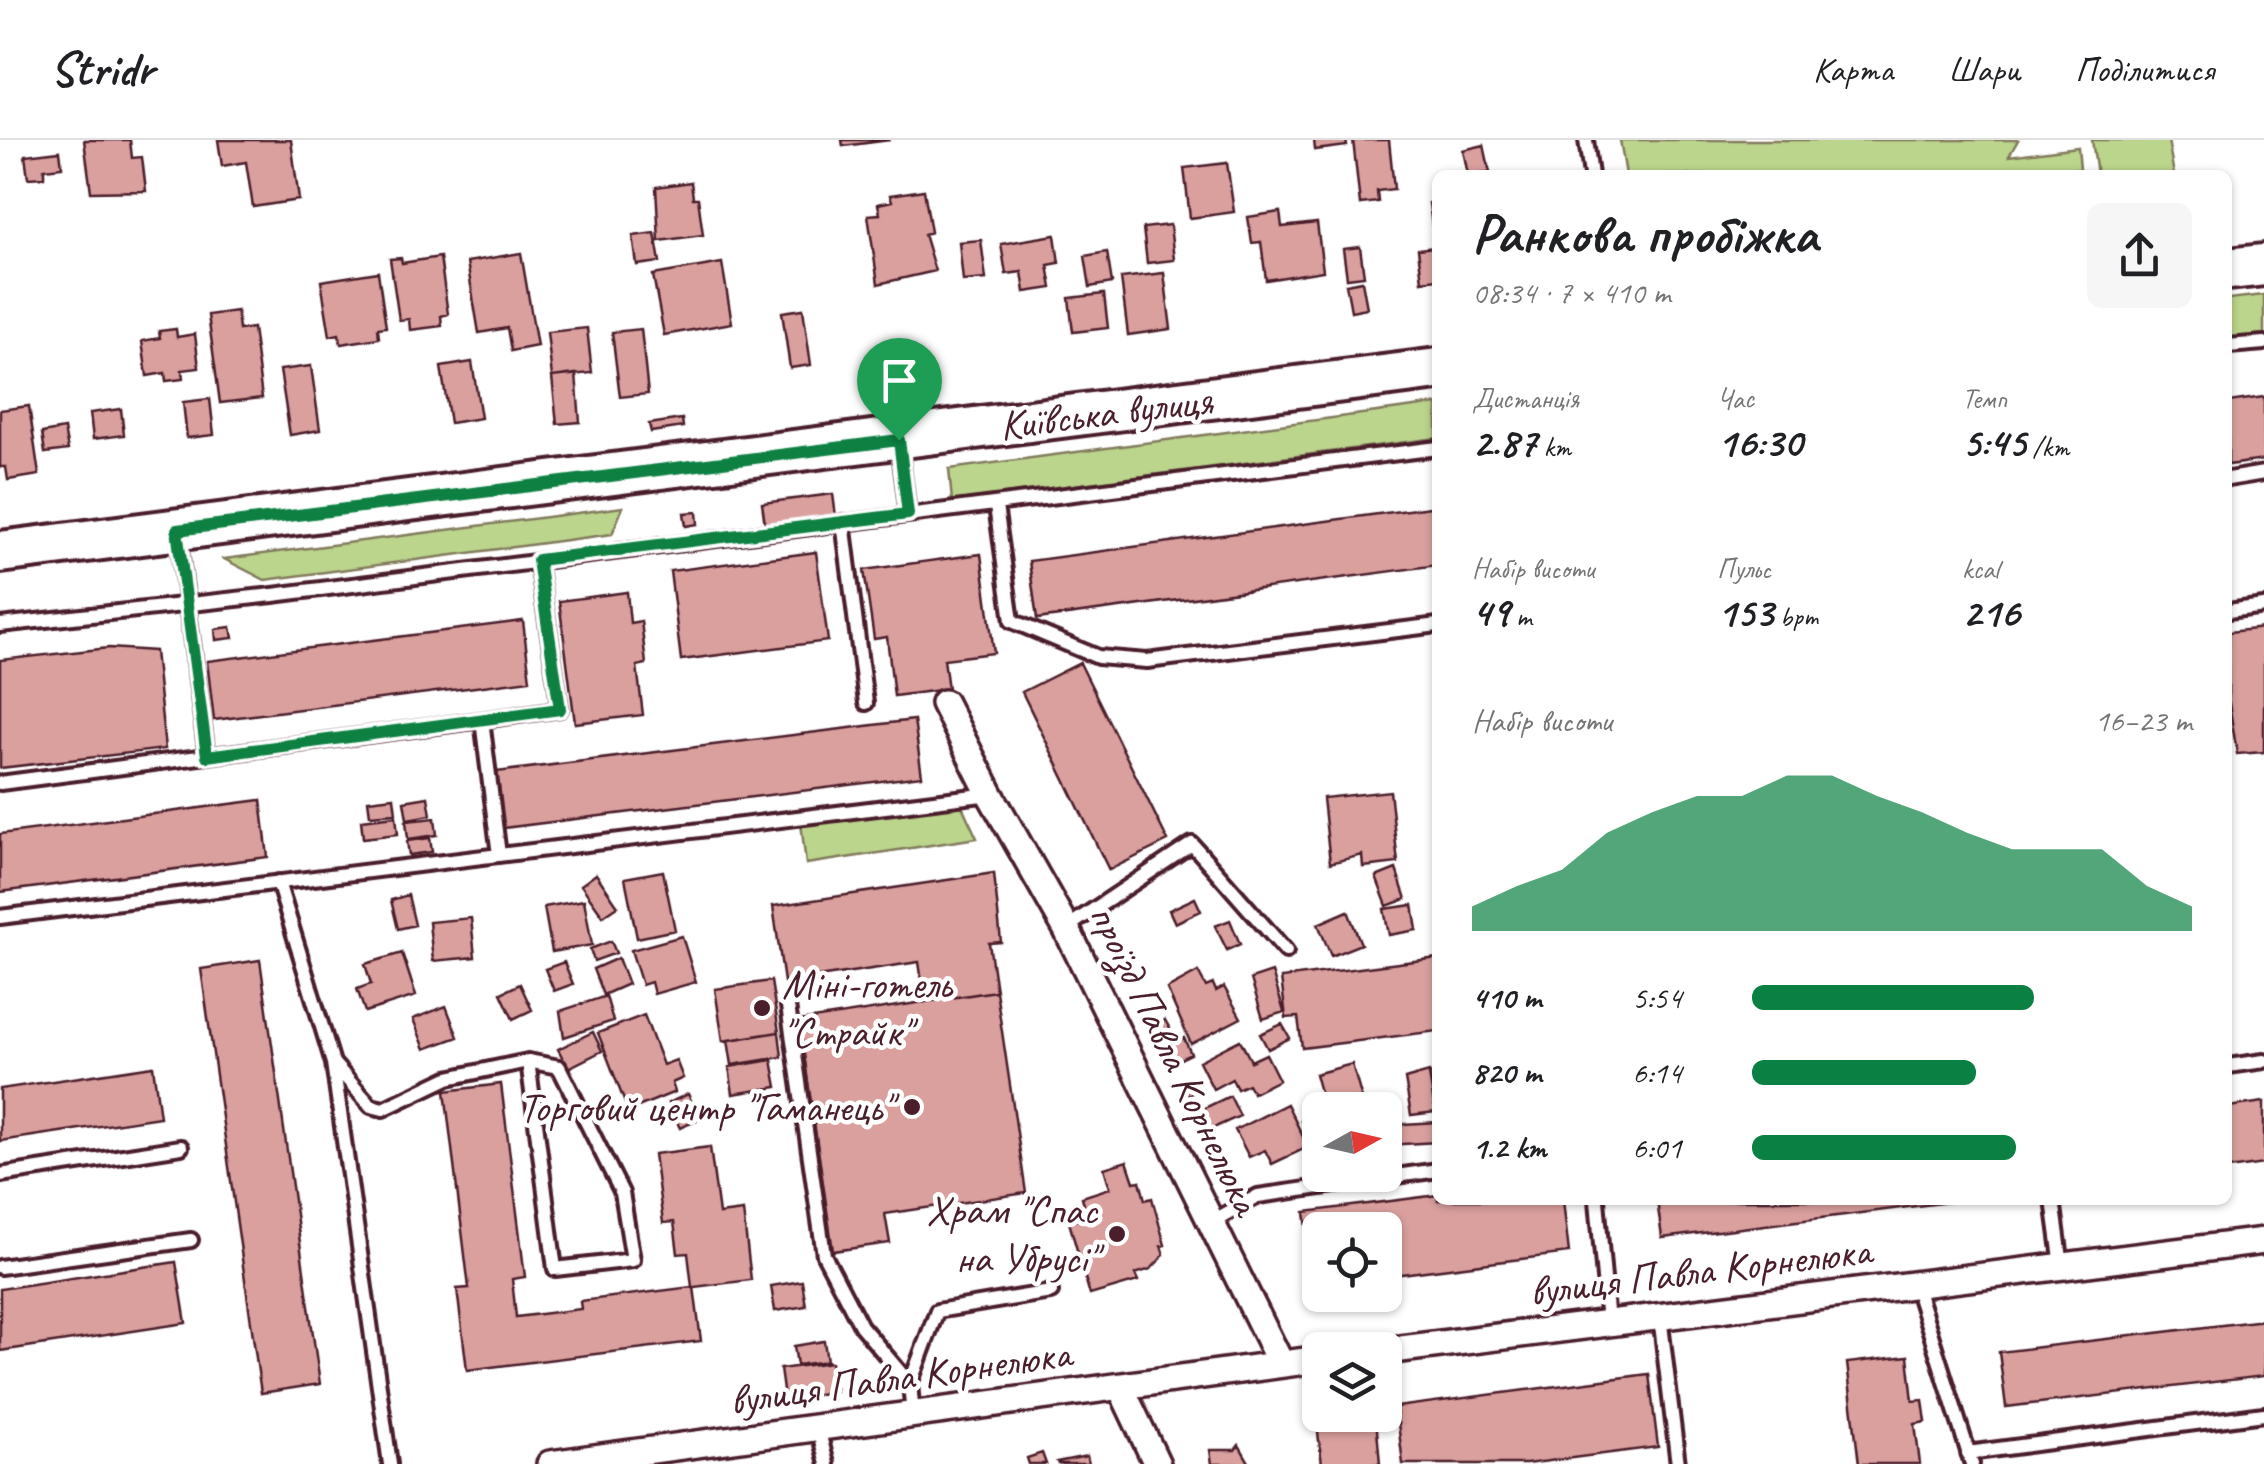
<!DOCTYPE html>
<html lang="uk">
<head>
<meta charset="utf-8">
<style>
	body { margin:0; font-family:Caveat,sans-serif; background:#f6f6f6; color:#202124; height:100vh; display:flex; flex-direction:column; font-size:38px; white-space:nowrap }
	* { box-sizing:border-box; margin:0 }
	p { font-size:32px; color:#757577 }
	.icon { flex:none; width:55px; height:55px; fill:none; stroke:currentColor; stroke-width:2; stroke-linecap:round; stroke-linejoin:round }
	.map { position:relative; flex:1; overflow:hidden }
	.drawer { position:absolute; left:1432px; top:30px; width:800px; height:1035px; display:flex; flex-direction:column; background:#fff; border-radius:15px; box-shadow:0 2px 8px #0004 }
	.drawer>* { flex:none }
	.needle { width:65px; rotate:82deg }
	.controls { position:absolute; left:1302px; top:952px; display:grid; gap:20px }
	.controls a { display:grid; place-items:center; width:100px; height:100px; border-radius:15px; background:#fff; box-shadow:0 2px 8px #0004; font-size:50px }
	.pin { position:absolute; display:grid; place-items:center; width:85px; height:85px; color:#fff; margin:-102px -42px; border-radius:50% 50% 50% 0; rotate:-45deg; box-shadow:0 0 10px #0007 }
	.pin .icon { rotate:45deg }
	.round { display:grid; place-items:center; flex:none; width:105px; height:105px; border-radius:15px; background:#f6f6f6 }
	.head { display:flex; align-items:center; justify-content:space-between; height:170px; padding:0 40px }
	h1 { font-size:55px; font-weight:600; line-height:75px }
	.stats { display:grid; grid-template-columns:repeat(3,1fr); gap:15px; height:170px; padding:10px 40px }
	.stats div { display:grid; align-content:center }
	.stats b { font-size:42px; font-weight:600 }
	.stats small { font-size:28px; font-weight:400 }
	.stats p { font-size:28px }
	.chart { height:280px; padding:20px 40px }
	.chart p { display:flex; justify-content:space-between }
	.chart svg { width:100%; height:180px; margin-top:10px; fill:#0b8043; opacity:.7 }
	ul { padding:0 40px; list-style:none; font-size:32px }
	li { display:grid; grid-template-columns:160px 120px 1fr; align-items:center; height:75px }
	li i { height:25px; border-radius:12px; background:#0b8043 }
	header { display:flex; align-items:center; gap:60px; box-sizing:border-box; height:140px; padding:0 50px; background:#fff; border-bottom:2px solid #e0e0e0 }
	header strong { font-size:48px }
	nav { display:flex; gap:55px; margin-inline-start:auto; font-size:35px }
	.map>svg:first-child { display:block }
</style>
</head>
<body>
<header>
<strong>Stridr</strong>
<nav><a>Карта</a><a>Шари</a><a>Поділитися</a></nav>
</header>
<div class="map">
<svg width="2264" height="1324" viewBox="0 0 2264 1324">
	<rect width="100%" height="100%" fill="#fff"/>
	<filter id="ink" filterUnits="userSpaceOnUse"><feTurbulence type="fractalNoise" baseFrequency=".01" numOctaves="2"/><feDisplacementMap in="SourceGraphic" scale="20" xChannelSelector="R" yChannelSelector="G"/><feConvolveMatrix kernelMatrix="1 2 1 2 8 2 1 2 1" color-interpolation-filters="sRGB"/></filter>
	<g filter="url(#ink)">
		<path fill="#bbd58c" stroke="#827a5c" stroke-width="2.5" d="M1620,0H2018L2009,16L2078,7L2080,29L2035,35H1626Z
			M2092,0H2168L2174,35H2097Z
			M2264,155V194L2228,198V159Z
			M1437,264V298L952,361L949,329Z
			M623,367L612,394L265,440L224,419Z
			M960,662L977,698L806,724L801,683Z"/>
		<path fill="#daa09e" stroke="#4a1f2b" stroke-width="2.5" d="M84,0H130L132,18L142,17L146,51L91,52Z
			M218,0H291L299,60L253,67L246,22L222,26Z
			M842,0H890L843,6Z
			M1314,0H1353V1H1346L1347,6L1315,10Z
			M1389,0L1394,49L1377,51L1378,62L1360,64L1353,0Z
			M1484,5L1490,33L1468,35L1463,10Z
			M60,11L62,27L44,29V37L28,38L25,15Z
			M1227,23L1234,72L1190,78L1184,28Z
			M691,42L693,58H698L703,95L659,101L656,47Z
			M924,50L931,92L924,94L935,131L878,144L868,75L880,74L878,64L892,61L890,55Z
			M1438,62V139L1422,141L1418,109L1435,107L1429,63Z
			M1280,72L1282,87L1317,83L1323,131L1266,140L1261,102L1252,103L1248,77Z
			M1170,85L1174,120L1147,123L1143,88Z
			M655,93L660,122L637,125L633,96Z
			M1055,95L1059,123L1048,125L1052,148L1025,152L1022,132L1006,134L1001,104Z
			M981,100L986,139L963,141L959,102Z
			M1360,107L1364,136L1347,138L1343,109Z
			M1107,112L1112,143L1090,147L1085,116Z
			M521,113L537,206L511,211L507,188L479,193L467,122Z
			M440,117L448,174L441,176L442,186L410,190L409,179L399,180L390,119L401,118L402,123Z
			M722,123L732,183L664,195L653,135Z
			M378,132L386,187L378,188L379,198L341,204L339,194L330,196L321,141Z
			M1164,133L1171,189L1128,195L1121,138Z
			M1362,141L1367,168L1351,171L1346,144Z
			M1104,154L1108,188L1073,192L1069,158Z
			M803,169L811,225L790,228L782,172Z
			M237,171L239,190L253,188L262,258L220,263L208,175Z
			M587,188L592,233L552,237L547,192Z
			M176,189L177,197L195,194L199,228L182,230L183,239L166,241L165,233L147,236L142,201L160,198L159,191Z
			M641,189L648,254L620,257L612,192Z
			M472,222L481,278L450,283L441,227Z
			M311,226L320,290L290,295L280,230Z
			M576,234L580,282L557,284L552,237Z
			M2264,257V320L2228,325V262Z
			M210,259L214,295L187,298L183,262Z
			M29,266L39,335L8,340L6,327H0V270Z
			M121,269L124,295L93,299L90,273Z
			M682,279L683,287L651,292L649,284Z
			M64,289L68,310L45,313L42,293Z
			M833,354L836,377L765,385L762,363Z
			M1438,366V425L1037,479L1029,421Z
			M697,372L698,384L686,386L684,373Z
			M816,412L828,501L681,520L670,431Z
			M981,414L994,513L944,519L948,549L894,556L887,497L874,499L864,430Z
			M627,452L630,483L641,481L646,524L637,526L643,575L575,583L559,461Z
			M523,481L530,540L214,580L207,521Z
			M231,487L233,498L216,500L215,489Z
			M2264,488V612L2237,614L2228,557V492Z
			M109,508L155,511L165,609L0,628V520Z
			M1080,523L1168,701L1109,730L1022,552Z
			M914,580L922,636L503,688L496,632Z
			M1390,651L1398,723L1363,727L1362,715L1330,723L1323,658Z
			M394,657L396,673L370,675L368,660Z
			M428,657L431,675L407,679L404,661Z
			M261,660L268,717L0,752V694Z
			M396,676L398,694L363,698L361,680Z
			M435,678L437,695L408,699L406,681Z
			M430,698L432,712L409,715L407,701Z
			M1396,729L1406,759L1387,766L1376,737Z
			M663,731L675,790L637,798L625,738Z
			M994,733L1001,802L989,803L996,851L925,862L919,822L784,842L773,766Z
			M596,734L618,766L603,776L581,745Z
			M408,755L415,785L398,789L391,760Z
			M1195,758L1201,771L1175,783L1169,770Z
			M584,760L592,805L552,812L544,767Z
			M1413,765L1417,790L1389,795L1384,769Z
			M1348,771L1361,804L1331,816L1318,784Z
			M471,778L475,817L433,821L429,782Z
			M1230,780L1240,804L1227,810L1215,786Z
			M682,796L696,842L654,854L651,842L642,845L631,810Z
			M611,801L616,813L594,821L590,809Z
			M402,813L416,856L365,872L357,849L371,844L365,824Z
			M618,818L628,844L603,855L593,829Z
			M1438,818V891L1302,908L1298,877L1286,878L1281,838Z
			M260,820L320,1244L261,1253L201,829Z
			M564,822L573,844L554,851L545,829Z
			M1198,832L1206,847L1213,844L1216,851L1224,847L1241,878L1191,904L1167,849Z
			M1272,832L1284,872L1263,879L1251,839Z
			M771,841L779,892L723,901L715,849Z
			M520,844L532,870L513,879L501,853Z
			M996,851L1026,1053L885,1074L890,1103L833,1111L799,881Z
			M606,856L613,881L564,897L560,871Z
			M446,866L458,897L425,909L413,879Z
			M644,875L663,925L676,920L683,938L672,943L675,952L628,971L598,893Z
			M1165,880L1170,889L1156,897L1151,887Z
			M1282,884L1290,898L1268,909L1260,894Z
			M593,892L602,911L568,928L558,909Z
			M779,892L782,917L732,925L728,900Z
			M1184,898L1191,914L1176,921L1168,905Z
			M1240,900L1251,921L1266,914L1279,940L1253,953L1248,944L1237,949L1232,939L1213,949L1199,921Z
			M772,920L777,947L733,954L729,927Z
			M1352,924L1365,970H1325L1315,934Z
			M153,926L160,977L0,1001V949Z
			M1429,932L1436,972L1411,975L1405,939Z
			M1438,933V964L1434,965L1429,934Z
			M1191,938L1197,950L1188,955L1182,943Z
			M501,944L525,1137L512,1139L516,1177L581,1169L580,1161L692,1147L688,1113L678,1114L674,1082L663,1083L654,1014L710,1007L719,1074L743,1071L751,1140L694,1147L701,1201L467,1230L457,1149L469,1148L445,951Z
			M688,954L700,979L680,988L668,963Z
			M1230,956L1240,976L1209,990L1200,970Z
			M2264,962V1024L2228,1029V967Z
			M1287,964L1308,1007L1272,1024L1265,1010L1249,1017L1235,990Z
			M1320,972V998L1312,1002L1301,981Z
			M1438,982V1002L1385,1005V985Z
			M1127,1021L1134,1042L1140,1041L1145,1060L1152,1058L1165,1105L1161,1106L1164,1115L1151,1129L1135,1134L1138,1141L1090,1155L1069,1082L1087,1077L1082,1057L1110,1048L1104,1028Z
			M1438,1055V1060H1563L1569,1113L1385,1136V1090H1320V1144L1314,1145L1305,1072Z
			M1657,1060H1965L1662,1098Z
			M176,1122L186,1183L0,1211V1149Z
			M802,1141L806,1166L775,1171L771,1146Z
			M2264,1180V1236L2006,1267L1999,1212Z
			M824,1201L827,1221L797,1225L794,1206Z
			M1908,1216L1913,1261L1923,1260L1926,1282L1915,1284L1920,1324H1859L1847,1223Z
			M831,1222L836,1252L784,1258L780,1229Z
			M1649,1234L1658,1307L1526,1324H1403L1396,1267Z
			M1376,1278L1380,1324H1322L1317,1285Z
			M1239,1305L1250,1324H1212L1210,1310H1235Z
			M1042,1313L1046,1324H1029L1027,1318Z
			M1087,1316L1089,1324H1058L1057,1322Z"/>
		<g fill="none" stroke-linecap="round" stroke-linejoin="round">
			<defs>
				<path id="lane" d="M1586,0L1591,35
					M2228,206L2264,203
					M899,303L908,374
					M2228,339L2264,333
					M996,366L1012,481L1098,517L1147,521L1438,485
					M843,382L866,563
					M178,396L207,616
					M2228,471L2264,466
					M0,485L273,455L1438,308
					M482,580L560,569L538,421
					M0,643L482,580L499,715
					M278,742L333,923L390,1324
					M0,777L990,654
					M1066,788L1192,704L1286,811
					M788,866L824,1115L861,1186L910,1244
					M333,923L371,966L383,969L448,938L528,921L559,927L622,1053L633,1120L555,1129L528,921
					M2228,926L2264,921
					M0,1035L181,1007
					M1597,1060L1608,1183
					M2053,1060L2062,1126
					M1211,1082L1258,1056L1438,1030
					M0,1127L191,1100
					M1915,1144L1972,1324
					M1660,1176L1678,1324
					M913,1275L910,1244L937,1171L1051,1152
					M818,1288L827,1324
					M1968,1313L2264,1274"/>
				<path id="street" d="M944,563L990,654L1066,788L1281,1224
					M1385,1211L2264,1101
					M1121,1248L1157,1324
					M550,1324L1320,1219"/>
				<path id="primary" d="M2228,129L2264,125
					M0,412L1438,229"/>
			</defs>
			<use href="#lane" stroke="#4a1f2b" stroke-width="20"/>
			<use href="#street" stroke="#4a1f2b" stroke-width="32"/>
			<use href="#primary" stroke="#4a1f2b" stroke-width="48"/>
			<use href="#lane" stroke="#fff" stroke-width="12"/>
			<use href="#street" stroke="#fff" stroke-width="25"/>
			<use href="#primary" stroke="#fff" stroke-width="40"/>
		</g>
	</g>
	<g fill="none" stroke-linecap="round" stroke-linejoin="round" filter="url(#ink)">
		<defs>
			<path id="route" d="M899,300L908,374L538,420L560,569L207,616L177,390Z"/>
		</defs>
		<use href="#route" stroke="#fff" stroke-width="20"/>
		<use href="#route" stroke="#0b8043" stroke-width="12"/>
	</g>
	<g fill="#4a1f2b" stroke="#fff" stroke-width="4">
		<circle cx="762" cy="868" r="10"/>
		<circle cx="912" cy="967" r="10"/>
		<circle cx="1117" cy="1094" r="10"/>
	</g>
	<g text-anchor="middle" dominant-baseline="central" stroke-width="9" stroke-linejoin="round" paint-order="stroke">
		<g font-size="42" fill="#4a1f2b" stroke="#fff">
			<text transform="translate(1106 273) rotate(-7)">Київська вулиця</text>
			<text transform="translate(1175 919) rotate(64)">проїзд Павла Корнелюка</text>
			<text transform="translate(1700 1131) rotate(-7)">вулиця Павла Корнелюка</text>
			<text transform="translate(900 1237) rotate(-8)">вулиця Павла Корнелюка</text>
		</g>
		<g font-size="42" fill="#4a1f2b" stroke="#fff" text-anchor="end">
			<text x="782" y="844" text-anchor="start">Міні-готель<tspan x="782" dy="48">"Страйк"</tspan></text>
			<text x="892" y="967">Торговий центр "Гаманець"</text>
			<text x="1097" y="1070">Храм "Спас<tspan x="1097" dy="48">на Убрусі"</tspan></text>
		</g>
	</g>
</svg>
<div class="controls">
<a><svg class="needle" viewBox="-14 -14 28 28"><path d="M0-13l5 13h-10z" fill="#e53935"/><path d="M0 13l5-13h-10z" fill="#757577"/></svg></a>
<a><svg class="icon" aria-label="locate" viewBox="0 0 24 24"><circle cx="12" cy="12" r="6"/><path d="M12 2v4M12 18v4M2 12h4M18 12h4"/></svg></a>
<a><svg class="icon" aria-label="layers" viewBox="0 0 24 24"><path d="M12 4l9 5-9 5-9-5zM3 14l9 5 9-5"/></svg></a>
</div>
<div class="pin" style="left:899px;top:300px;background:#1e9e55"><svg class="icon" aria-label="arrive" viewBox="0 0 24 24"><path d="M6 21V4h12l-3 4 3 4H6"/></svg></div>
<section class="drawer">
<div class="head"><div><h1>Ранкова пробіжка</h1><p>08:34 · 7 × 410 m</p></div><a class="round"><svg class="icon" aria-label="share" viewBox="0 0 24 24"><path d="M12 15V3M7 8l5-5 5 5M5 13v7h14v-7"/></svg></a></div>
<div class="stats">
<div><p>Дистанція</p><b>2.87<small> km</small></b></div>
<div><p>Час</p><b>16:30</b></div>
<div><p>Темп</p><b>5:45<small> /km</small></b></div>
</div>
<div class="stats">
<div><p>Набір висоти</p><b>49<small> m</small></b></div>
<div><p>Пульс</p><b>153<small> bpm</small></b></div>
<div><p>kcal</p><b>216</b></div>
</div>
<div class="chart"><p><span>Набір висоти</span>16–23 m</p>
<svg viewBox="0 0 160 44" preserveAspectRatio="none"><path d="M0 44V38L10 33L20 29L30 20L40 15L50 11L60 11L70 6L80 6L90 11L100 15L110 20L120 24L130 24L140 24L150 33L160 38V44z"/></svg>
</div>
<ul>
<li><b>410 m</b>5:54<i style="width:64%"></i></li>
<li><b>820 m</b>6:14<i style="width:51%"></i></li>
<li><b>1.2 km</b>6:01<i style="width:60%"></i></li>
</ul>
</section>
</div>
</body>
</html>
